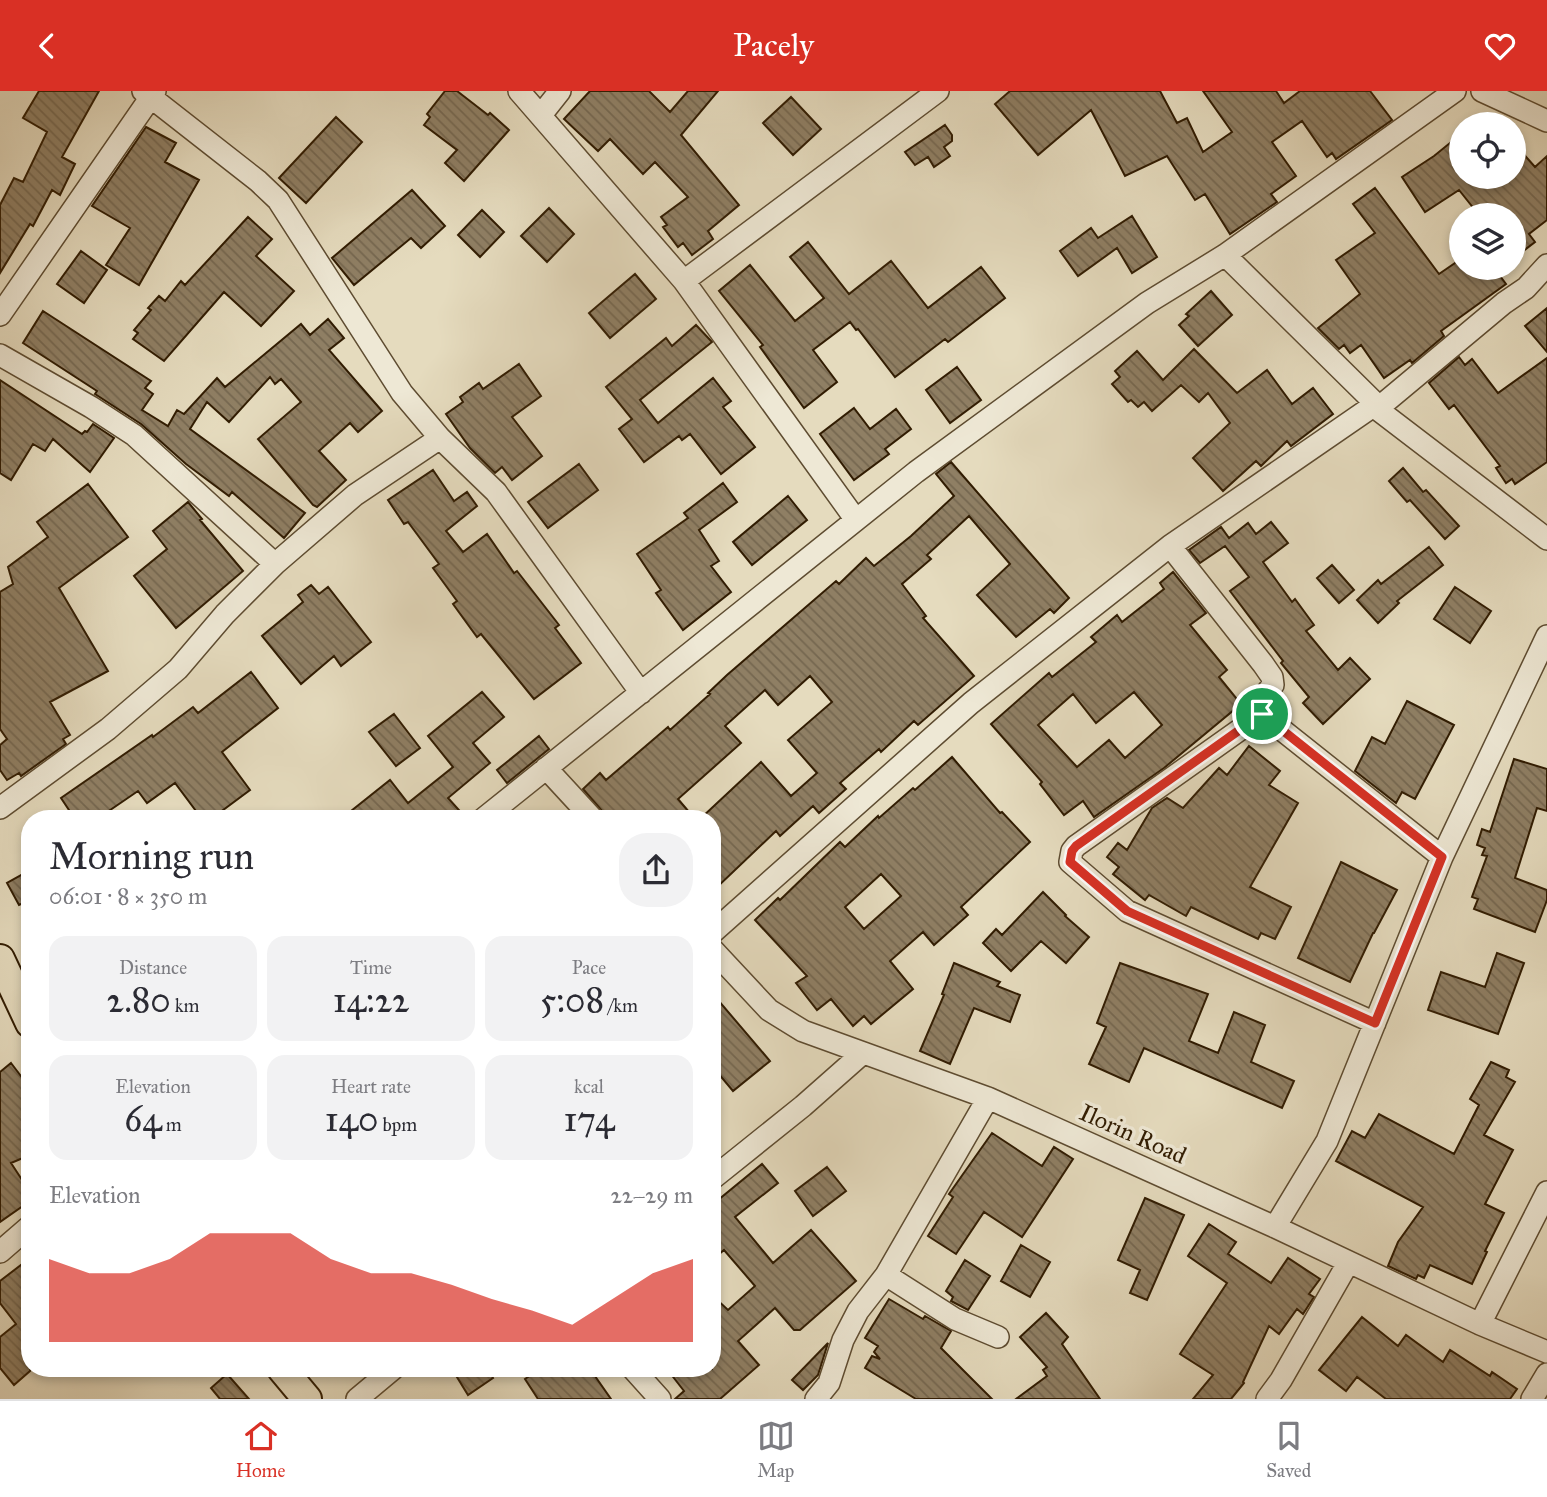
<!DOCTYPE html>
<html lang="en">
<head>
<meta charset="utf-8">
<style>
	body { margin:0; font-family:"IM FELL Great Primer",serif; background:#f2f2f3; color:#2b2b33; height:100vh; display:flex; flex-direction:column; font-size:26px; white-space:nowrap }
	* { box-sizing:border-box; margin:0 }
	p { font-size:23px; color:#7c7c81 }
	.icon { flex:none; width:38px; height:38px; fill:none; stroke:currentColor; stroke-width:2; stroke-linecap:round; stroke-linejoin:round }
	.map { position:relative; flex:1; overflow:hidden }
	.panel { position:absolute; left:21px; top:719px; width:700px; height:567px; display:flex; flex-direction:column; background:#fff; border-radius:28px; box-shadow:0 4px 10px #0003 }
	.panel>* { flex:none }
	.controls { position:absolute; left:1449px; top:21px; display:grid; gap:14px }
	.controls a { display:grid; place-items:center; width:77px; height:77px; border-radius:50%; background:#fff; box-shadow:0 4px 10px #0003; font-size:35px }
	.pin { position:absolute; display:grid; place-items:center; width:60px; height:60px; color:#fff; margin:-30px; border:4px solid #fff; border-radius:50%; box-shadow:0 2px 7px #0007 }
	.round { display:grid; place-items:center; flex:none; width:74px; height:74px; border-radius:28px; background:#f2f2f3 }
	.head { display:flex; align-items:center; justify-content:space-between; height:119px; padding:0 28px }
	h1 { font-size:38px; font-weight:600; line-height:52px }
	.stats { display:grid; grid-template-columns:repeat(3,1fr); gap:10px; height:119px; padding:7px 28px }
	.stats div { display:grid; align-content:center; border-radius:18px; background:#f2f2f3; text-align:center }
	.stats b { font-size:35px; font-weight:600 }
	.stats small { font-size:19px; font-weight:400 }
	.stats p { font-size:19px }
	.chart { height:196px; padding:14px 28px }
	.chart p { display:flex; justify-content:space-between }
	.chart svg { width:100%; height:126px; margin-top:7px; fill:#d93025; opacity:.7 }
	header { display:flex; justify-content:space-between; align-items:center; height:91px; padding:0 28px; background:#d93025; color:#fff; font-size:32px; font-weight:600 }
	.tabs { display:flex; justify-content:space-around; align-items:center; height:98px; border-top:2px solid #e1e1e2; background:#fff; font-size:19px; color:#7c7c81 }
	.tabs a { display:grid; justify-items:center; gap:4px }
	.tabs .current { color:#d93025 }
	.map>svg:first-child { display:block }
</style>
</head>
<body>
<header><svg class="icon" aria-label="back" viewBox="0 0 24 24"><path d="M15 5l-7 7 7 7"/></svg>Pacely<svg class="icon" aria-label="heart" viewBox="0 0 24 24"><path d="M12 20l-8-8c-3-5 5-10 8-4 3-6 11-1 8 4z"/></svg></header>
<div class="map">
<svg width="1547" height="1308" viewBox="0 0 1547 1308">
	<defs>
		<pattern id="building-back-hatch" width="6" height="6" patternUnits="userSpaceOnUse" patternTransform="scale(1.75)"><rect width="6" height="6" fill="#8f7f64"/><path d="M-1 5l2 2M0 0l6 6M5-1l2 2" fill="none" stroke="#756750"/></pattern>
	</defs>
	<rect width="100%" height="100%" fill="#e5dbbe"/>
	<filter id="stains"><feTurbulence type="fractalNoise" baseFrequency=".00286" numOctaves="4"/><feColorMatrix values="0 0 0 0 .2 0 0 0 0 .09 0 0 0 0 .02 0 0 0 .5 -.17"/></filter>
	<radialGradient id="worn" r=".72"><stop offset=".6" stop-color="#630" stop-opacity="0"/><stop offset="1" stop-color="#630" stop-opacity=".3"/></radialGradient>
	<path fill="url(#building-back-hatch)" stroke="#311c02" stroke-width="2" fill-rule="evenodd" d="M39,0H99L62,66L75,73L60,104L52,99L33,135L30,133L0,182V114L14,87L23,91L47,41L23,27Z
		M445,0H457L488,24L490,22L509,39L464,90L445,72L457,59L424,34L430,26L427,23Z
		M590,0H649L670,21L688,0H718L681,44L739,114L708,140L713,148L692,164L683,152L678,156L663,136L667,134L661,126L688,106L655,71L643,83L610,48L598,60L564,28Z
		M1010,0H1160L1177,32L1187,27L1203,61L1232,41L1203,0H1276L1284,12L1300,0H1370L1392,29L1336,68L1332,62L1327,66L1302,30L1272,51L1296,85L1271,103L1277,111L1230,143L1205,103L1195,109L1167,65L1125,85L1091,19L1038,64L995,13Z
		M791,6L821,38L793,64L763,32Z
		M336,26L362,51L306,112L279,87Z
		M945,34L952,44V50L944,56L950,65L934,76L928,66L915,74L905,61Z
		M146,36L176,52L165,71L199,89L139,194L106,174L130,137L92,115Z
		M1461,43V86H1514V52L1535,76L1547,65V129L1529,143L1535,151L1514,167V124H1479L1459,99L1425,121L1402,86L1434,65Z
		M1375,97L1439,183L1461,168V177H1494L1506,193L1441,240L1444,245L1412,272L1410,269L1384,287L1361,254L1350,262L1344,254L1339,258L1318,237L1360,203L1336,169L1375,142L1353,113Z
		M412,99L445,135L421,157L411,147L354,194L332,167Z
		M549,117L574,143L547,171L521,145Z
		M482,119L504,141L480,166L458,144Z
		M1132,125L1157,166L1132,182L1117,157L1078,185L1060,160L1091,137L1098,147Z
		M248,126L272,148L256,165L294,200L261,235L224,201L164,270L133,248L138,242L134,239L151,219L148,217L159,205L165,210L181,190L185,194Z
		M808,151L849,203L891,170L928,217L981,176L1005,207L948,251L945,248L895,286L858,238L856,239L850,231L813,259L837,291L804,317L760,256L763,254L719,200L750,174L795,230L824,207L790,166Z
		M81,160L107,179L84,212L57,193Z
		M635,183L656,208L610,247L589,222Z
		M1211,200L1232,224L1198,255L1179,234L1189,225L1186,223Z
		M1547,217V261L1525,235Z
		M43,220L151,290L145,297L153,303L142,319L168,335L177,319L184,323L217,287L225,296L301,233L310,244L328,228L344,247L329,259L382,320L358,341L350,332L319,360L346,389L317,416L313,414L258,348L301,311L281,288L275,293L270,286L229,331L207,311L190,338L305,422L284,447L232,401L229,405L186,373L141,333L95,303L97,300L23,252Z
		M696,234L712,251L640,309L658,332L713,287L731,310L723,316L755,356L721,383L690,343L682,349L679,345L644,371L619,338L632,328L606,296L666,247L672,255Z
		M1194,258L1237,302L1267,279L1292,313L1313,297L1333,323L1291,355L1287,350L1261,375L1256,370L1223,400L1193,367L1230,332L1208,302L1199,311L1181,294L1152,320L1144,311L1138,316L1131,309L1128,311L1112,293L1120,286L1115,280L1137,260L1163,289Z
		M1459,266L1465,274L1472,268L1498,302L1547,267V371L1515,393L1512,388L1506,392L1496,377L1500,375L1454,314L1449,318L1429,292Z
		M519,273L541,305L512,326L542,365L512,389L502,376L495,382L470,357L446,323L463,311L460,306L479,292L483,298Z
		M957,276L981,309L950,332L926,299Z
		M0,289L82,343L85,340L87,341L93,333L114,347L90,381L53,348L45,360L33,353L11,389L0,382Z
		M854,317L870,338L896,318L911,338L885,358L889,363L854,389L820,343Z
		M951,371L1069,507L1054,522L1050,518L1016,546L977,504L1010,473L969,425L927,464L931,468L902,493L926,525L923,527L974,585L918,634L914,630L881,661L879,658L840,692L846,698L819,722L813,715L780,745L776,740L712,801V728H700L761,671L791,705L817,682L788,649L832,611L810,585L778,614L765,599L725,635L741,652L678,708L695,728H609L583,698L600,682L606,689L668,636L670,639L710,603L708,602L727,584L836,490L839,493L866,467L874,475L911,445L954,405L936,383Z
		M579,373L598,399L548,437L528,411Z
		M1403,377L1423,401L1426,399L1459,435L1445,448L1410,409L1407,411L1389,390Z
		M433,379L454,410L467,401L477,415L446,440L463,461L487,443L514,482L517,480L559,534L555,537L581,572L534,608L481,543L477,546L453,513L457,510L433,477L439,473L408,431L404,433L388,409Z
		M723,392L737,411L699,439L719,470L711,475L731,501L683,539L656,502L661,499L637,463L688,427L684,422Z
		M88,393L128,446L59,497L108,580L50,611L70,644L63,648L66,653L21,685L19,682L7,689L0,679V654L7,648L0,638V501L13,493L8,476L48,446L37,431Z
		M788,405L807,429L752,474L733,451Z
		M188,411L202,428L200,429L243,480L176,537L134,485L167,458L153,440Z
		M1271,431L1288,452L1263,471L1292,511L1295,508L1314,534L1306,540L1338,579L1350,567L1370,588L1323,633L1303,612L1309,606L1281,572L1283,570L1230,500L1249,486L1225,455L1200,472L1189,459L1221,436L1229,447L1248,432L1256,443Z
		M1429,456L1443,474L1397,510L1399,512L1378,532L1357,509L1378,489L1381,493Z
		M1332,474L1354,499L1339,512L1317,487Z
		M1173,481L1206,522L1190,534L1227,579L1219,586L1241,613L1164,677L1094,726L1083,710L1064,724L1040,693L1042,691L991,633L1049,582L1052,586L1096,551L1091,546L1117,524L1122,531L1164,498L1160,492ZM1134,601L1162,634L1125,667L1109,649L1077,676L1038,634L1073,603L1096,632Z
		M311,494L319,503L328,496L371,551L341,575L334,565L301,593L262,545L303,511L298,504Z
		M1455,496L1491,520L1470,552L1434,528Z
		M251,581L278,617L222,661L250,699L211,728H202L175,692L147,712L138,700L97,728H75L61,707L152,644L153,646L193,616L198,622Z
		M482,601L504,626L473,652L490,672L448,707L467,728H341L390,689L408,712L453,676L428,645Z
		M1407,610L1454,634L1415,708L1402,701L1396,712L1355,680L1372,646L1385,653Z
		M394,623L420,657L396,675L369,641Z
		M539,645L549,658L507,692L497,679Z
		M1249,655L1280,680L1269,694L1298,712L1250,796L1291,816L1275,848L1261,842L1258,848L1191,816L1186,825L1149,804L1145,809L1113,783L1119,776L1107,766L1118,752L1127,759L1152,717L1167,707L1183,717L1219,677L1227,684Z
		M952,666L1000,722L1002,721L1030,751L961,816L968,824L934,854L923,841L890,870L913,898L871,933L864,925L853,935L831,908L817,919L796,892L807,885L755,829L778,807L780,809L840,751L845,756L878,725L879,727L913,697L915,699ZM881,783L901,805L864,838L845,816Z
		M1514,668L1547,678V720L1537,717L1515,787L1547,799V809L1535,841L1474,818L1478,808L1472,806L1487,765L1482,764L1485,757L1477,754L1482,738L1490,741Z
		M1341,771L1397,799L1374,842H1373L1350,891L1298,867Z
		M25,782L30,792V809L19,814L7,792Z
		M1043,801L1066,824L1065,825L1089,846L1066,872L1041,850L1011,880L983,852L996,838L1002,844Z
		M1497,862L1524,872L1498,943L1428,919L1441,881L1485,896Z
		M954,872L1000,891L997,895L1020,904L1010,931L974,917L950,973L920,960L944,904L942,903Z
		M1120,872L1208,903L1189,950L1218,962L1234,921L1265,934L1251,971L1294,990L1282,1017L1144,957L1129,991L1089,973L1106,936L1097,932Z
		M712,902L770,970L733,1000L712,975Z
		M1491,971L1509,979L1506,986L1515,991L1484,1044L1513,1059L1485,1113L1504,1122L1485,1160L1487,1161L1472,1193L1430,1174L1424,1187L1418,1184L1416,1188L1388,1175L1398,1151L1423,1116L1336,1070L1352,1040L1365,1047L1379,1023L1454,1063L1479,1014L1470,1008Z
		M11,972L30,997V1064L11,1072L30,1101V1110L0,1131V981Z
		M992,1042L1042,1075L1054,1056L1073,1068L1022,1146L984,1121L956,1163L928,1145L953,1106L949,1103Z
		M762,1073L778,1092L735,1126L773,1172L811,1139L856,1190L800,1239H794L775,1217L738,1250L759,1274L720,1308H675L684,1300L667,1278H712V1204L728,1219L755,1195L724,1159L712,1169V1114Z
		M827,1076L846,1100L813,1125L795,1100Z
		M1145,1107L1184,1124L1147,1209L1130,1202L1140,1179L1118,1169Z
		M1209,1133L1236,1151L1228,1163L1271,1192L1288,1167L1320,1188L1309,1203L1314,1206L1303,1223L1297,1218L1279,1243L1269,1235L1243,1291L1244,1292L1231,1308H1193L1213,1284L1180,1263L1227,1192L1188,1165Z
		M1021,1154L1050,1171L1030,1206L1001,1190Z
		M30,1167V1280L14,1294L0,1277V1246L16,1233L0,1212V1190Z
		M965,1169L990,1185L968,1219L951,1210L953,1206L946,1200Z
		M889,1208L923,1228L925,1225L951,1240L941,1257L992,1308H916L865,1277L872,1265L880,1268L874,1261L878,1255L865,1247Z
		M1046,1222L1068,1246L1062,1253L1100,1308H1016L1047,1285L1043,1279L1047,1276L1020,1246Z
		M1362,1226L1398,1255L1406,1244L1443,1271L1450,1259L1490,1285L1492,1281L1517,1298L1510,1308H1386L1357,1286L1346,1300L1319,1279Z
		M828,1252L818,1284L803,1299L792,1289Z
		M452,1278H487L493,1287L468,1304Z
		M540,1278H590L611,1308H538L525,1288Z
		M227,1283L249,1308H220L211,1297Z"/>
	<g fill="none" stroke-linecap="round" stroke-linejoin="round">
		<defs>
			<path id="minor" d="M143,0L258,90L278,109L402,302L440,347L496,401L641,602
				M519,0L684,190L856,429
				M1482,0L1547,30
				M541,24L560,0
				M1225,164L1376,313L1377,318L1547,448
				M684,190L938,0
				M0,224L155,0
				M0,264L91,316L134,344L275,473
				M1377,318L1504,212L1526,197L1547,174
				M1170,455L1263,573L1272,586L1273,594L1268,600L1262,623L1076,755L1072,760L1070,771L1127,820L1375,932
				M1262,623L1442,766
				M546,677L593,728
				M0,717L108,638L178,578L225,523L275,473L355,404L440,347
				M483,728L916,381L1147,212L1225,164L1455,0
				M712,842L971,612L1170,455L1376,313
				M712,858L769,919L803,940L988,1007L1275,1136L1480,1233L1547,1261
				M712,1088L803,1015L863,962
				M1275,1136L1327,1050L1442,766L1547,545
				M0,1161L30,1135
				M886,1184L955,1228L998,1246
				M1480,1233L1547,1101
				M633,1278L660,1308
				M357,1308L393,1278
				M816,1308L829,1292L843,1249L858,1220L886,1184L988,1007
				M1267,1308L1281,1289L1348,1172
				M1532,1308L1547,1283"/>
			<path id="major" d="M0,868L30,932
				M282,1278L307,1308"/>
		</defs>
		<use href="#minor" stroke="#5e4c31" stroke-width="24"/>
		<use href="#major" stroke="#311c02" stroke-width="32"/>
		<use href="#minor" stroke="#eee8d5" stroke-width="21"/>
		<use href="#major" stroke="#e5dbbe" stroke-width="28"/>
	</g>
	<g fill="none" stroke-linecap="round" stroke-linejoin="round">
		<defs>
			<path id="route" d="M1262,623L1442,766L1375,932L1127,820L1070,771L1072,760L1076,755Z"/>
		</defs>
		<use href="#route" stroke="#fff" stroke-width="14"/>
		<use href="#route" stroke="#d93025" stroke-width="9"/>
	</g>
	<g text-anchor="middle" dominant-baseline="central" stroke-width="7" stroke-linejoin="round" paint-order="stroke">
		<g font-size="24" fill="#311c02" stroke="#eee8d5">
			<text transform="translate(1133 1043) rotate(24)">Ilorin Road</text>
		</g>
	</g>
	<rect width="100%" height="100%" filter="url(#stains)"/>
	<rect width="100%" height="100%" fill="url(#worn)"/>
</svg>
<div class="controls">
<a><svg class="icon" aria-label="locate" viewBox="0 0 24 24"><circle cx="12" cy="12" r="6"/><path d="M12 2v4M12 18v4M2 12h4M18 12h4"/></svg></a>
<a><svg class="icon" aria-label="layers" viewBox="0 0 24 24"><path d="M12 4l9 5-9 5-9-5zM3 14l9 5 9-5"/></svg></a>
</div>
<div class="pin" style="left:1262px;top:623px;background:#1e9e55"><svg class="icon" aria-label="arrive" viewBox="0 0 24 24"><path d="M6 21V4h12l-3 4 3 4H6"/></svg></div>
<section class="panel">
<div class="head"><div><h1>Morning run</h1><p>06:01 · 8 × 350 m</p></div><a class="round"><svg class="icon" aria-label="share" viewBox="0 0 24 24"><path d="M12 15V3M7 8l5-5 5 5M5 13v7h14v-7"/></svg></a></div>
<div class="stats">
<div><p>Distance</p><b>2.80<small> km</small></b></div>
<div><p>Time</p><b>14:22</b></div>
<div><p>Pace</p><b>5:08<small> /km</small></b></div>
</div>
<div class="stats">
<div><p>Elevation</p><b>64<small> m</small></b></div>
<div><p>Heart rate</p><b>140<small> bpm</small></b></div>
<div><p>kcal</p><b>174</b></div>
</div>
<div class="chart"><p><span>Elevation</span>22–29 m</p>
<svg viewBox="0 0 160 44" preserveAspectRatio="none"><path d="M0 44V15L10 20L20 20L30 15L40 6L50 6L60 6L70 15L80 20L90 20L100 24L110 29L120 33L130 38L140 29L150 20L160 15V44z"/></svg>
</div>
</section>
</div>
<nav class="tabs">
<a class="current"><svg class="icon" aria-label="home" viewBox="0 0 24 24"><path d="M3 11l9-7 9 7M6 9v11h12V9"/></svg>Home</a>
<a><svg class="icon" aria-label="map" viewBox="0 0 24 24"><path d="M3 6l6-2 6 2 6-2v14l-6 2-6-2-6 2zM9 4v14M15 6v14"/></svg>Map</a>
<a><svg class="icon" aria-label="saved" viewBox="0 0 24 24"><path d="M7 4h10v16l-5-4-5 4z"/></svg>Saved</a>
</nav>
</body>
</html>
